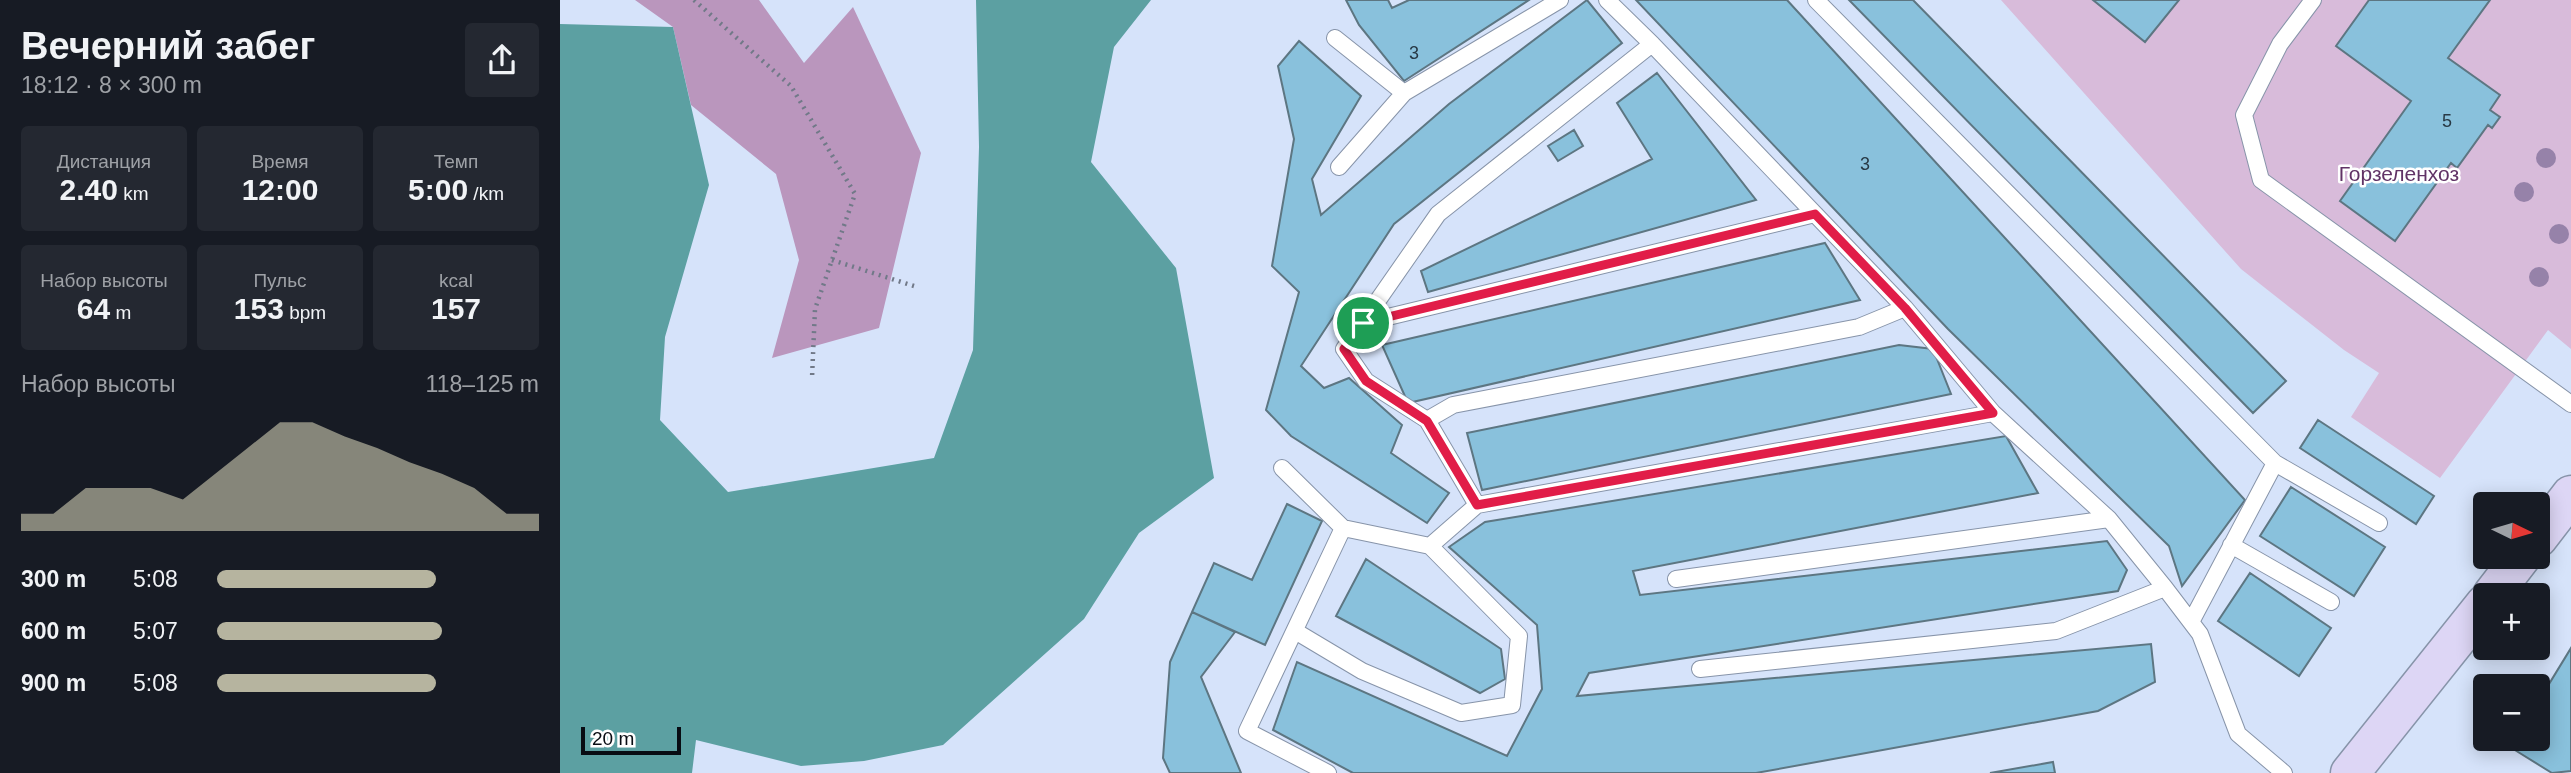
<!DOCTYPE html>
<html lang="ru">
<head>
<meta charset="utf-8">
<style>
	body { margin:0; font-family:Helvetica,sans-serif; background:#242831; color:#f1f3f6; height:100vh; display:flex; flex-direction:column; font-size:26px; white-space:nowrap }
	* { box-sizing:border-box; margin:0 }
	p { font-size:23px; color:#9ea1a6 }
	.icon { flex:none; width:38px; height:38px; fill:none; stroke:currentColor; stroke-width:2; stroke-linecap:round; stroke-linejoin:round }
	.map { position:relative; flex:1; overflow:hidden }
	.sheet { display:flex; flex-direction:column; background:#171b24; width:560px }
	.sheet>* { flex:none }
	.needle { width:46px; rotate:95deg }
	.tools { position:absolute; left:1913px; top:492px; display:grid; gap:14px }
	.tools a { display:grid; place-items:center; width:77px; height:77px; border-radius:7px; background:#171b24; box-shadow:0 4px 18px #0003; font-size:35px }
	.scale { position:absolute; left:21px; bottom:18px; width:100px; box-sizing:border-box; padding-left:7px; border:4px solid #080c13; border-top:0; font-size:19px; line-height:24px; white-space:nowrap; color:#080c13; -webkit-text-stroke:5px #fff; paint-order:stroke }
	.pin { position:absolute; display:grid; place-items:center; width:60px; height:60px; color:#fff; margin:-30px; border:4px solid #fff; border-radius:50%; box-shadow:0 2px 7px #0007 }
	.round { display:grid; place-items:center; flex:none; width:74px; height:74px; border-radius:7px; background:#242831 }
	.overview { display:flex; align-items:center; justify-content:space-between; height:119px; padding:0 21px }
	h1 { font-size:38px; font-weight:700; line-height:52px }
	.stats { display:grid; grid-template-columns:repeat(3,1fr); gap:10px; height:119px; padding:7px 21px }
	.stats div { display:grid; align-content:center; border-radius:7px; background:#242831; text-align:center }
	.stats b { font-size:30px; font-weight:700 }
	.stats small { font-size:19px; font-weight:400 }
	.stats p { font-size:19px }
	.chart { height:196px; padding:14px 21px }
	.chart p { display:flex; justify-content:space-between }
	.chart svg { width:100%; height:126px; margin-top:7px; fill:#b6b49f; opacity:.7 }
	ul { padding:0 21px; list-style:none; font-size:23px }
	li { display:grid; grid-template-columns:112px 84px 1fr; align-items:center; height:52px }
	li i { height:18px; border-radius:9px; background:#b6b49f }
	main { display:flex; flex:1; min-height:0 }
	.map>svg:first-child { display:block }
</style>
</head>
<body>
<main>
<section class="sheet">
<div class="overview"><div><h1>Вечерний забег</h1><p>18:12 · 8 × 300 m</p></div><a class="round"><svg class="icon" aria-label="share" viewBox="0 0 24 24"><path d="M12 15V3M7 8l5-5 5 5M5 13v7h14v-7"/></svg></a></div>
<div class="stats">
<div><p>Дистанция</p><b>2.40<small> km</small></b></div>
<div><p>Время</p><b>12:00</b></div>
<div><p>Темп</p><b>5:00<small> /km</small></b></div>
</div>
<div class="stats">
<div><p>Набор высоты</p><b>64<small> m</small></b></div>
<div><p>Пульс</p><b>153<small> bpm</small></b></div>
<div><p>kcal</p><b>157</b></div>
</div>
<div class="chart"><p><span>Набор высоты</span>118–125 m</p>
<svg viewBox="0 0 160 44" preserveAspectRatio="none"><path d="M0 44V38L10 38L20 29L30 29L40 29L50 33L60 24L70 15L80 6L90 6L100 11L110 15L120 20L130 24L140 29L150 38L160 38V44z"/></svg>
</div>
<ul>
<li><b>300 m</b>5:08<i style="width:68%"></i></li>
<li><b>600 m</b>5:07<i style="width:70%"></i></li>
<li><b>900 m</b>5:08<i style="width:68%"></i></li>
</ul>
</section>
<div class="map">
<svg width="2011" height="773" viewBox="0 0 2011 773">
	<rect width="100%" height="100%" fill="#d6e3fa"/>
	<path fill="#d8bbda" d="M1441,0H2011V349L1988,330L1880,478L1791,417L1819,373L1784,350L1681,269Z"/>
	<path fill="#ba96bd" d="M75,0H199L244,63L293,7L361,153L319,328L212,358L239,260L216,174L131,105L113,27Z"/>
	<path fill="#5ca0a2" d="M416,0H591L554,47L531,162L616,268L654,478L579,533L524,619L383,745L304,761L241,766L136,740L132,773H0V24L113,27L149,185L105,337L100,420L168,492L374,458L413,350L419,147Z"/>
	<path fill="#89c1dc" stroke="#5d7682" stroke-width="2" d="M786,0H828L832,8L849,0H969L844,81L799,25Z
		M1027,0L1062,43L834,224L741,366L764,388L789,378L842,425L831,453L889,493L867,523L731,436L706,410L739,292L712,266L734,139L718,66L739,41L801,96L752,179L761,215L889,104Z
		M1076,0H1227L1685,500L1622,586L1609,546L1388,329Z
		M1289,0H1353L1726,381L1693,413Z
		M1533,0H1619L1585,42Z
		M1809,0H1930L1888,58L1940,95L1930,110L1940,117L1932,128L1928,125L1897,168L1891,163L1835,241L1780,201L1851,101L1776,46Z
		M1097,73L1196,200L868,292L861,271L1092,159L1057,103Z
		M1014,130L1023,146L998,161L988,146Z
		M1265,243L1300,300L848,403L822,345Z
		M1339,345L1373,349L1391,394L922,490L907,433Z
		M1758,420L1874,496L1856,524L1740,448Z
		M1446,436L1478,493L1073,571L1080,595L1547,541L1567,570L1558,591L1029,673L1017,696L1591,644L1595,682L1538,711L1196,773H793L713,730L737,662L947,756L982,689L977,625L889,547L925,522Z
		M1731,487L1825,547L1794,596L1700,536Z
		M727,504L762,521L705,645L632,612L654,563L692,580Z
		M806,559L941,649L945,679L920,693L776,616Z
		M1690,573L1771,628L1739,676L1658,621Z
		M632,612L675,632L641,677L681,773H610L603,758L610,662Z
		M2011,648V771L1992,773L1950,747L1955,738H1978V702Z
		M1493,762L1495,773H1430Z"/>
	<g fill="none" stroke-linecap="round" stroke-linejoin="round">
		<defs>
			<path id="lane" d="M1256,0L1715,463L1631,622
				M1753,0L1720,44L1684,115L1701,180L2011,404
				M775,38L844,93
				M1092,44L1345,308
				M779,167L844,93L1000,0
				M803,323L1255,214
				M1433,413L1549,519L1605,588L1640,634L1678,734L1724,773
				M867,420L917,505
				M1715,463L1819,523
				M722,468L783,528
				M1671,545L1771,602
				M1116,579L1549,519
				M735,631L802,671L901,713L952,705L959,636L870,546
				M1140,669L1496,631L1605,588
				M768,773L687,731L783,528L870,546L917,505L1433,413L1345,308L1299,327L893,405L867,420L806,381L784,349L878,214L1092,44L1047,0"/>
			<path id="secondary" d="M1978,538L2011,495
				M1932,595L1962,556
				M1790,773L1925,604"/>
		</defs>
		<use href="#lane" stroke="#8794a9" stroke-width="18"/>
		<use href="#secondary" stroke="#8794a9" stroke-width="41"/>
		<path stroke="#717988" stroke-width="4.5" stroke-dasharray="2 5" stroke-linecap="butt" d="M134,0L231,86L295,194L255,309L252,378
			M272,260L354,286"/>
		<use href="#lane" stroke="#fff" stroke-width="16"/>
		<use href="#secondary" stroke="#ddd6f5" stroke-width="38"/>
	</g>
	<g fill="#9682a9">
		<circle cx="1986" cy="158" r="10"/>
		<circle cx="1964" cy="192" r="10"/>
		<circle cx="1999" cy="234" r="10"/>
		<circle cx="1979" cy="277" r="10"/>
	</g>
	<g fill="none" stroke-linecap="round" stroke-linejoin="round">
		<defs>
			<path id="route" d="M1255,214L1345,308L1433,413L917,505L867,421L806,381L784,349L803,323Z"/>
		</defs>
		<use href="#route" stroke="#fff" stroke-width="14"/>
		<use href="#route" stroke="#e11d48" stroke-width="9"/>
	</g>
	<g text-anchor="middle" dominant-baseline="central" stroke-width="5" stroke-linejoin="round" paint-order="stroke">
		<g font-size="18" fill="#283945">
			<text x="854" y="53">3</text>
			<text x="1887" y="121">5</text>
			<text x="1305" y="164">3</text>
		</g>
		<g font-size="21" fill="#613366" stroke="#fff">
			<text x="1839" y="173">Горзеленхоз</text>
		</g>
	</g>
</svg>
<div class="tools">
<a><svg class="needle" viewBox="-14 -14 28 28"><path d="M0-13l5 13h-10z" fill="#e53935"/><path d="M0 13l5-13h-10z" fill="#9ea1a6"/></svg></a>
<a>+</a>
<a>−</a>
</div>
<div class="scale">20 m</div>
<div class="pin" style="left:803px;top:323px;background:#1e9e55"><svg class="icon" aria-label="arrive" viewBox="0 0 24 24"><path d="M6 21V4h12l-3 4 3 4H6"/></svg></div>
</div>
</main>
</body>
</html>
